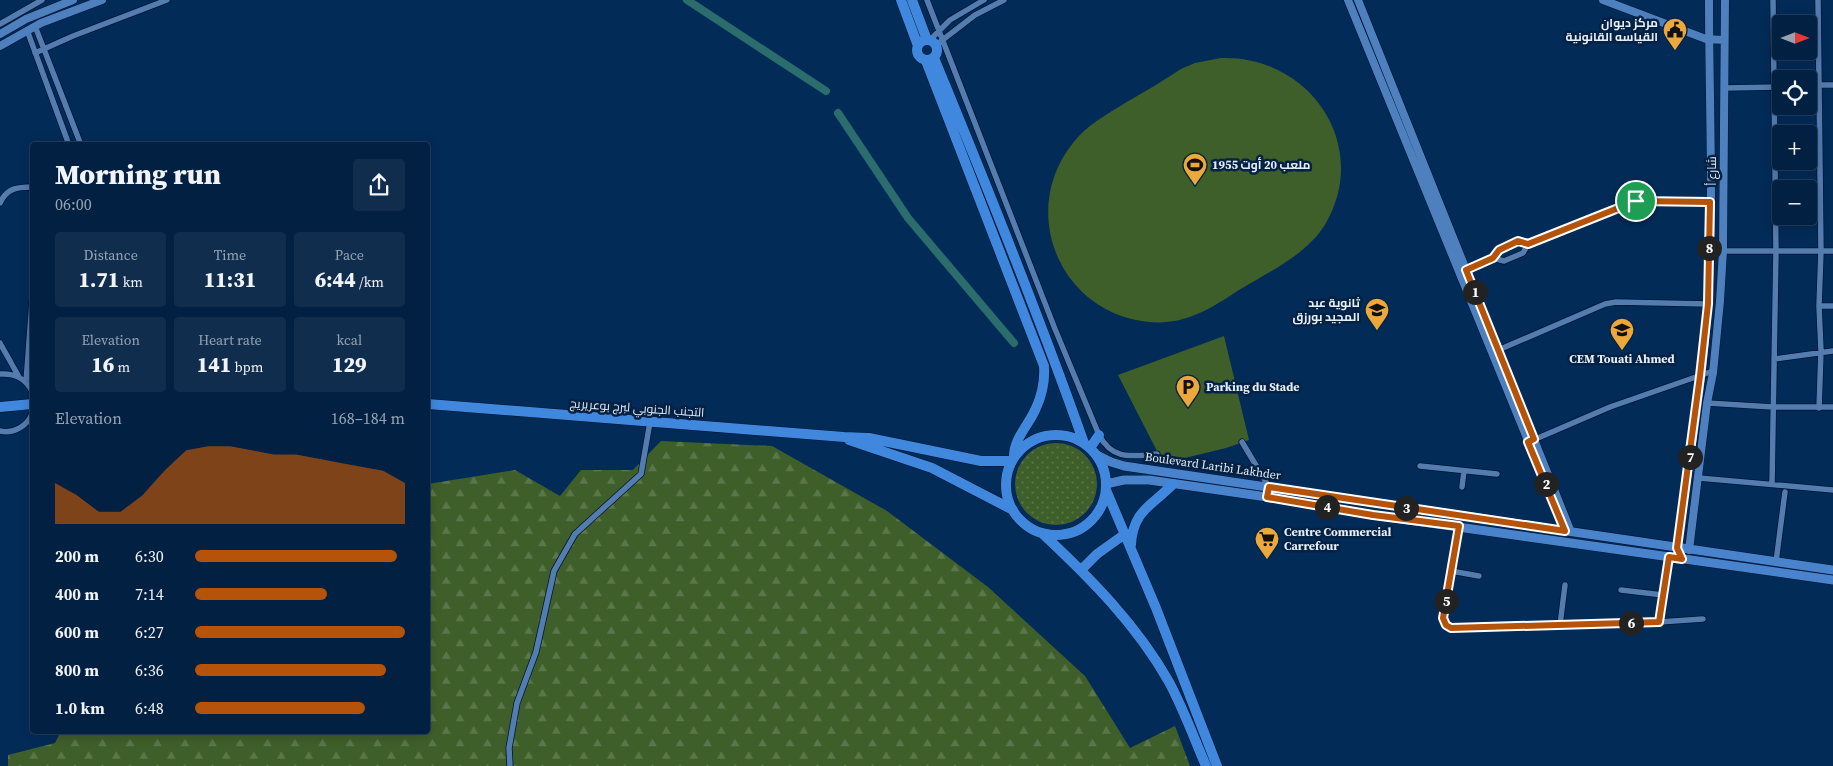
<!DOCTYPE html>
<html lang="en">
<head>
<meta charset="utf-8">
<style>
	body { margin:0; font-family:"Source Serif 4",Cairo,serif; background:#102d4d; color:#f1f3f6; height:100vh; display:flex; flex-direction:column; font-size:19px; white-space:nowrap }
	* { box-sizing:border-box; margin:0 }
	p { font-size:16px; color:#96a3b2 }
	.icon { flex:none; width:28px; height:28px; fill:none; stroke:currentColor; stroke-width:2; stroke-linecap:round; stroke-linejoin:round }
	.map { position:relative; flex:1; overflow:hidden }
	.details { position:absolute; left:30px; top:142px; width:400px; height:592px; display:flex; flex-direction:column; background:#022042; border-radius:5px; box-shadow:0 2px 12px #0003,0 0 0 1px #233e5b }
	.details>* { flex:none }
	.needle { width:32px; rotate:90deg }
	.buttons { position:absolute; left:1772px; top:15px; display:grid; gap:10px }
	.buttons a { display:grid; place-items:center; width:45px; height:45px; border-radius:5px; background:#022042; box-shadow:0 2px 12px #0003,0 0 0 1px #233e5b; font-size:25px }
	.pin { position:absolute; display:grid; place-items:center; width:42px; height:42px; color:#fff; margin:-21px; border:2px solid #fff; border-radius:50%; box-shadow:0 1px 5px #0007 }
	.km { position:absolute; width:25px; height:25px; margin:-12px; border-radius:50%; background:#222; color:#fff; font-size:14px; line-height:25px; text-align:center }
	.round { display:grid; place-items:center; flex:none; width:52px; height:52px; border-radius:5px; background:#102d4d }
	.summary { display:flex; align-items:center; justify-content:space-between; height:85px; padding:0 25px }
	h1 { font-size:28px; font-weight:800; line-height:38px }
	.figures { display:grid; grid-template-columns:repeat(3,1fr); gap:8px; height:85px; padding:5px 25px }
	.figures div { display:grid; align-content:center; border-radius:5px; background:#102d4d; text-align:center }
	.figures b { font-size:21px; font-weight:800 }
	.figures small { font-size:14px; font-weight:400 }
	.figures p { font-size:14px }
	.chart { height:140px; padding:10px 25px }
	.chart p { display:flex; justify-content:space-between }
	.chart svg { width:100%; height:90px; margin-top:5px; fill:#b45309; opacity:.7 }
	ul { padding:0 25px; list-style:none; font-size:16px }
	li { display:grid; grid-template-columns:80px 60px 1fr; align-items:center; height:38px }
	li i { height:12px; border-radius:6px; background:#b45309 }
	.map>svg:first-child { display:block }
</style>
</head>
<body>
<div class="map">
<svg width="1833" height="766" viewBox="0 0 1833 766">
	<defs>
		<pattern id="forest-firs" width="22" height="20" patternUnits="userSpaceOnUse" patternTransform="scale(1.25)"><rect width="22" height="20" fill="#3f5f2a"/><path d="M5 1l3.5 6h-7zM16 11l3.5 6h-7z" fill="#5b764a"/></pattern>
		<pattern id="garden-dots" width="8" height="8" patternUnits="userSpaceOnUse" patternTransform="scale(1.25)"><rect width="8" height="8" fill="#3f5f2a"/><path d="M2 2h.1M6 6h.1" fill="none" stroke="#5b764a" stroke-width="1.8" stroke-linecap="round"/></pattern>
	</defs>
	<rect width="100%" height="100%" fill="#032b58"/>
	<path fill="#3f5f2a" d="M1221,58C1309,55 1371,144 1326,223C1307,255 1270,271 1239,290C1206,312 1177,329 1136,320C1055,303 1021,207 1073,143C1087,125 1106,115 1125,103C1144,92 1163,81 1181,69L1195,63Z
		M1224,336L1249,440L1226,448L1168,462L1160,461L1156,449L1118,375Z"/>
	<path fill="url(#forest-firs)" d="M661,441L772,446L887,511L988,587L1085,676L1130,748L1175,726L1190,766H8V755L55,743L60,733L428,732V484L515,470L560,496L581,470H633Z"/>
	<path fill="url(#garden-dots)" d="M1015 484a41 41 0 1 1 82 0a41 41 0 1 1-82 0Z"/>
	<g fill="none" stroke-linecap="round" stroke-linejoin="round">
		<path stroke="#2a6d6c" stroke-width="8" d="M687,0L826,91
			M838,113L908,218L1014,343"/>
		<defs>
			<path id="street" d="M927,0L1055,329L1099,435C1113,461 1132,456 1157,454
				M1818,0L1821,251L1819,306L1821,351L1819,408
				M0,24L42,0
				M35,26L81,145
				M27,30L69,145
				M930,40L950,20L984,0
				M936,45L975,15L1004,0
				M35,53L73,36L167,0
				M1809,85H1833
				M1724,88L1781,87
				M0,203C7,188 17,187 32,187
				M1723,251H1833
				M1493,258L1504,261L1523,253L1528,244
				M1463,271L1493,258L1499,250L1518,241L1528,244L1636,201L1710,202
				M1819,306H1833
				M0,343L19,377
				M1496,351L1605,304L1616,302L1708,304
				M1774,359L1833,351
				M0,374C15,373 25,378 32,391
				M26,382L32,302
				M1707,403L1773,407H1833
				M0,431C14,434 27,426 32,414
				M1531,441L1610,407L1713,371
				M1242,442L1269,487
				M1420,466L1497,474
				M1699,478L1833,490
				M1772,484L1776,251L1773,0
				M1462,487L1464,471
				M1459,526L1443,618L1446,625L1451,628L1659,622L1669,557
				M1776,562L1785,492
				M1451,571L1479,576
				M1621,590L1663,595
				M1659,622L1703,619
				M1560,625L1565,585
				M510,766L509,748L517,703L536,652L554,571L575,534L641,474L650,422"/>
			<path id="secondary" d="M1348,0L1565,531
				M1358,0L1571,532
				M1603,0L1706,39L1724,40
				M0,34L26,19L73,0
				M0,46L41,23L102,0
				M1677,548C1688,467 1703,385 1708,303C1714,203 1709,101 1709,0
				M1689,550L1707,403L1713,373L1720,301L1723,251L1725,0"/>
			<path id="primary" d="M1097,455L1111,462L1124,466L1833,570
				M1106,484L1124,480H1149L1267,497L1373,515L1833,580"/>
			<path id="highway" d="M901,0L918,46
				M912,0L927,40
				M917 50a10 10 0 1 1 20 0a10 10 0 1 1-20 0Z
				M934,58C987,186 1038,313 1084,443
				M926,61L1044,366C1045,381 1042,395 1036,408C1029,425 1013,439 1014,458
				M428,404L844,437L869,438L981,461H1012
				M0,407L32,404
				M1006 485a50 50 0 1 1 100 0a50 50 0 1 1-100 0Z
				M849,440L932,468L1013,510
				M1090,448L1099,435
				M1106,490L1156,608L1217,766
				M1043,534C1090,578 1137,625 1169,682C1183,708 1194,738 1206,766
				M1131,545C1133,510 1152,506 1173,484
				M1081,570L1097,554L1125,534"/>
		</defs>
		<use href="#street" stroke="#001334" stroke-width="7"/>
		<use href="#secondary" stroke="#001334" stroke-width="9"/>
		<use href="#primary" stroke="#001334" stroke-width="10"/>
		<use href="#highway" stroke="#001334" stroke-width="11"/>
		<use href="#street" stroke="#537caf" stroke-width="5.5"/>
		<use href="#secondary" stroke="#4d80bd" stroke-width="8"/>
		<use href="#primary" stroke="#4883cb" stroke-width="9"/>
		<use href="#highway" stroke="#4088de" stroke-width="10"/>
	</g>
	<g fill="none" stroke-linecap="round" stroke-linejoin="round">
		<defs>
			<path id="route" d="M1636,201L1710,202L1708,304L1700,376L1677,548L1682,559L1669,557L1659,622L1451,628L1446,625L1443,618L1459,526L1373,515L1267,497L1269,487L1565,531L1528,442L1534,439L1466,270L1493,258L1499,250L1518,241L1528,244Z"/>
		</defs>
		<use href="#route" stroke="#fff" stroke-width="10"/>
		<use href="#route" stroke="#b45309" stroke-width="6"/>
	</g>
	<defs>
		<symbol id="civic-pin" viewBox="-11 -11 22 30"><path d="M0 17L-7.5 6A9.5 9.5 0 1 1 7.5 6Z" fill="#eda83b" stroke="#052244"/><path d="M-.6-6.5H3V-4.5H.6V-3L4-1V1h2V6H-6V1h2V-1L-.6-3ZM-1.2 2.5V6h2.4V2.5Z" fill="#111"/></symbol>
		<symbol id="stadium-pin" viewBox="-11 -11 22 30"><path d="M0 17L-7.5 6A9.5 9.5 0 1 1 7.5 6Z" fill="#eda83b" stroke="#052244"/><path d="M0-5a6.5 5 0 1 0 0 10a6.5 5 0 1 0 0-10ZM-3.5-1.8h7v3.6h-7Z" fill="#111"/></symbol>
		<symbol id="school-pin" viewBox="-11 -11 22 30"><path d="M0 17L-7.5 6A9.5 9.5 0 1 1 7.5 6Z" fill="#eda83b" stroke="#052244"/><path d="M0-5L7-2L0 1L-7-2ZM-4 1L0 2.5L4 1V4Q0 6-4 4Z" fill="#111"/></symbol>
		<symbol id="parking-pin" viewBox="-11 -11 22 30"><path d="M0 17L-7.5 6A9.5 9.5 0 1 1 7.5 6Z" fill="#eda83b" stroke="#052244"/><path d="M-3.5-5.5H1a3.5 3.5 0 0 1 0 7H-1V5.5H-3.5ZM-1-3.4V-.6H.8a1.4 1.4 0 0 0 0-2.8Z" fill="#111"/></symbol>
		<symbol id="supermarket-pin" viewBox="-11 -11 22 30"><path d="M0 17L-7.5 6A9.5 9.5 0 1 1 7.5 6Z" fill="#eda83b" stroke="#052244"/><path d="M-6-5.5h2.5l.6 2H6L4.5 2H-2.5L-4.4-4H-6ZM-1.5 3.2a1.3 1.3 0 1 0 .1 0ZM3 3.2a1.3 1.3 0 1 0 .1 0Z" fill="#111"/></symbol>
	</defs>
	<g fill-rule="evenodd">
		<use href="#civic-pin" x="1661" y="16" width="28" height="38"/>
		<use href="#stadium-pin" x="1181" y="151" width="28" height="38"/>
		<use href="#school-pin" x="1363" y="296" width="28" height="38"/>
		<use href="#school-pin" x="1608" y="316" width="28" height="38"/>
		<use href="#parking-pin" x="1174" y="373" width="28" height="38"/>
		<use href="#supermarket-pin" x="1253" y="525" width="28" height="38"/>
	</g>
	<g text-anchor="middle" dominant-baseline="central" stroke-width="5" stroke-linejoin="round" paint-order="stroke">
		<g font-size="12" font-weight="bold" fill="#e5eef9" stroke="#052244" text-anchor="start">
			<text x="1658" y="23" text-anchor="end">مركز ديوان<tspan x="1658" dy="14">القياسه القانونية</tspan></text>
			<text x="1212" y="165">ملعب 20 أوت 1955</text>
			<text x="1360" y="303" text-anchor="end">ثانوية عبد<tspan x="1360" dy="14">المجيد بورزق</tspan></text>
			<text x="1622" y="359" text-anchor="middle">CEM Touati Ahmed</text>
			<text x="1206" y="387">Parking du Stade</text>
			<text x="1284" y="532">Centre Commercial<tspan x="1284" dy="14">Carrefour</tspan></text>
		</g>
		<g font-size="12" fill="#e5eef9" stroke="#052244">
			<text transform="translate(1712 171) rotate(-90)">شارع أ</text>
			<text transform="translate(637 408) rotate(4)">التجنب الجنوبي لبرج بوعريريج</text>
			<text transform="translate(1213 466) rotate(8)">Boulevard Laribi Lakhder</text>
		</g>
	</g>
</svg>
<div class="buttons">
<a><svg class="needle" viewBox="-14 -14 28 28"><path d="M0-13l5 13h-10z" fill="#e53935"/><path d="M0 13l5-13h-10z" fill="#96a3b2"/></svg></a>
<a><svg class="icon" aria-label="locate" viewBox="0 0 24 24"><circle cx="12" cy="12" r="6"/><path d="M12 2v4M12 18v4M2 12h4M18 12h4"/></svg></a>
<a>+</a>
<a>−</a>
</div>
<div class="pin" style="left:1636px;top:201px;background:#1e9e55"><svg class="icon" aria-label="arrive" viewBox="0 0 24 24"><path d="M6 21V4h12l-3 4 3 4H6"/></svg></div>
<b class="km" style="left:1475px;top:292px">1</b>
<b class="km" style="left:1546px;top:484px">2</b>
<b class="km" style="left:1406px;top:508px">3</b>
<b class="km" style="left:1327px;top:507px">4</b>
<b class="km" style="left:1446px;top:601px">5</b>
<b class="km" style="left:1631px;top:623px">6</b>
<b class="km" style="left:1690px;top:457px">7</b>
<b class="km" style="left:1709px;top:248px">8</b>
<section class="details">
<div class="summary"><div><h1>Morning run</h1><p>06:00</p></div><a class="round"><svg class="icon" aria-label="share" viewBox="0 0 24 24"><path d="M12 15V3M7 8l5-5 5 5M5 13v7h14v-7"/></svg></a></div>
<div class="figures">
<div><p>Distance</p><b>1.71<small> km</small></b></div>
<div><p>Time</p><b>11:31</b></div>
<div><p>Pace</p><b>6:44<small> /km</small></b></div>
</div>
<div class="figures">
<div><p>Elevation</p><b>16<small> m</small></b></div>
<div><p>Heart rate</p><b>141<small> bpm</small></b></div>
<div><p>kcal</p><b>129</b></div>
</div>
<div class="chart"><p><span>Elevation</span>168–184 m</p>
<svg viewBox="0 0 160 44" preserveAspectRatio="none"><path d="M0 44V24L10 30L20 38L30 38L40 30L50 18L60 8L70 6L80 6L90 8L100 10L110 10L120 12L130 14L140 16L150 18L160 24V44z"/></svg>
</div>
<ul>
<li><b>200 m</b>6:30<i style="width:96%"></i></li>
<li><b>400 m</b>7:14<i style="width:63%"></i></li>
<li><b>600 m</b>6:27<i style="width:100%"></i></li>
<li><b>800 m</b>6:36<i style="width:91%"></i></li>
<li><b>1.0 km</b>6:48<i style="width:81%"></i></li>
</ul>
</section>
</div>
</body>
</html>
